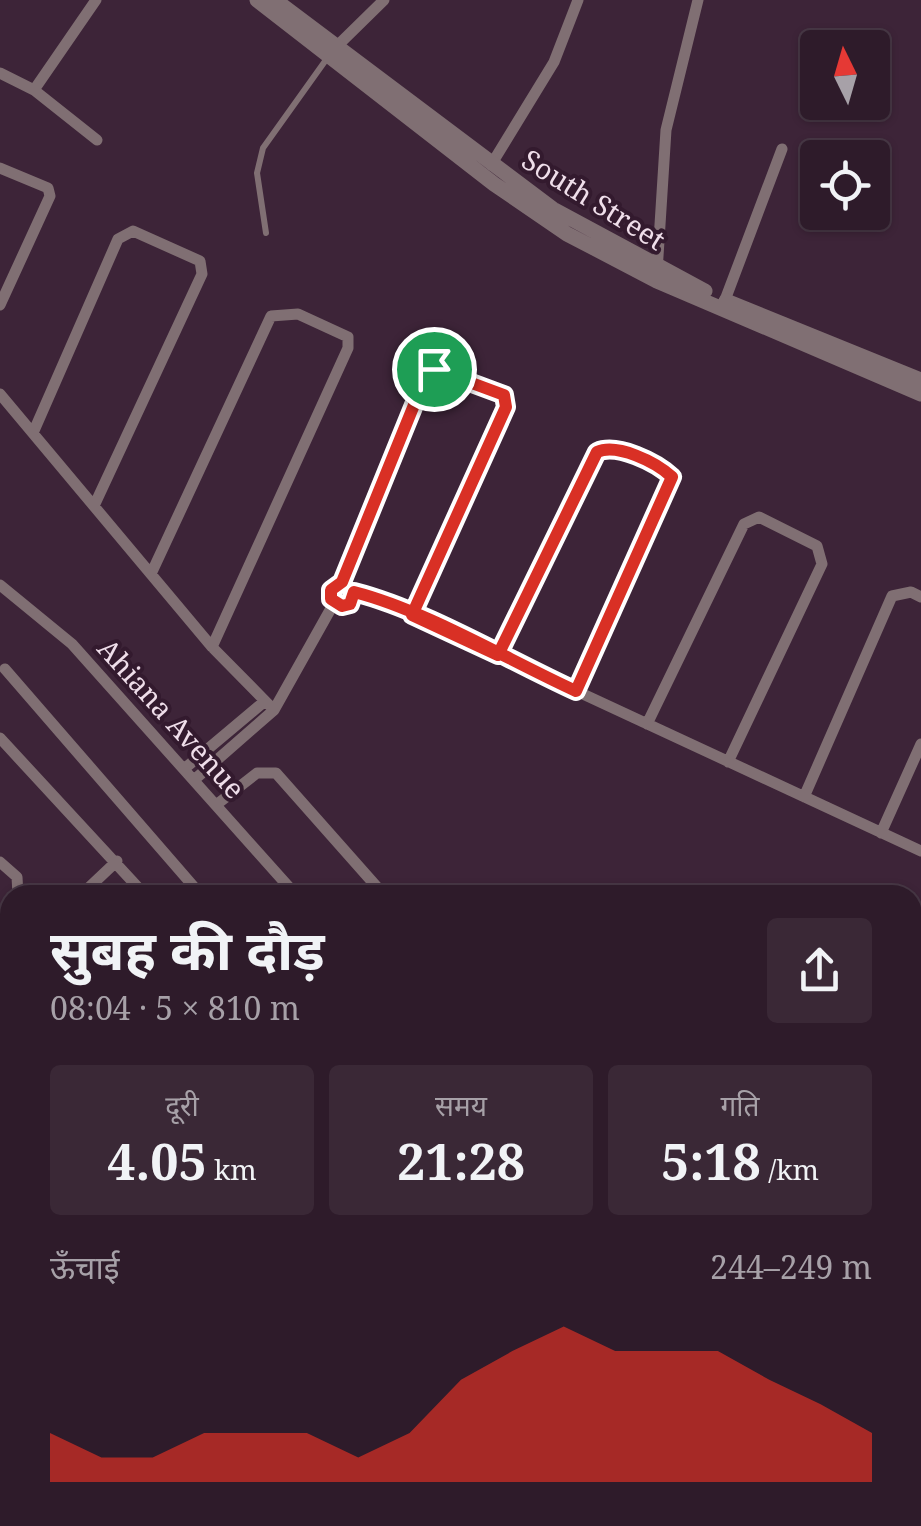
<!DOCTYPE html>
<html lang="hi">
<head>
<meta charset="utf-8">
<style>
	body { margin:0; font-family:"Noto Serif","Noto Sans Devanagari",serif; background:#3a2836; color:#f1f3f6; height:100vh; display:flex; flex-direction:column; font-size:38px; white-space:nowrap }
	* { box-sizing:border-box; margin:0 }
	p { font-size:32px; color:#a7a1a8 }
	.icon { flex:none; width:55px; height:55px; fill:none; stroke:currentColor; stroke-width:2; stroke-linecap:round; stroke-linejoin:round }
	.map { position:relative; flex:1; overflow:hidden }
	.details { position:absolute; left:0px; top:885px; width:922px; height:642px; display:flex; flex-direction:column; background:#2e1b2a; border-radius:30px 30px 0 0; box-shadow:0 2px 8px #0004,0 0 0 2px #493947 }
	.details>* { flex:none }
	.needle { width:65px; rotate:355deg }
	.fabs { position:absolute; left:800px; top:30px; display:grid; gap:20px }
	.fabs a { display:grid; place-items:center; width:90px; height:90px; border-radius:10px; background:#2e1b2a; box-shadow:0 2px 8px #0004,0 0 0 2px #493947; font-size:50px }
	.pin { position:absolute; display:grid; place-items:center; width:85px; height:85px; color:#fff; margin:-42px; border:5px solid #fff; border-radius:50%; box-shadow:0 2px 10px #0007 }
	.round { display:grid; place-items:center; flex:none; width:105px; height:105px; border-radius:10px; background:#3a2836 }
	.headline { display:flex; align-items:center; justify-content:space-between; height:170px; padding:0 50px }
	h1 { font-size:55px; font-weight:700; line-height:75px }
	.stats { display:grid; grid-template-columns:repeat(3,1fr); gap:15px; height:170px; padding:10px 50px }
	.stats div { display:grid; align-content:center; border-radius:10px; background:#3a2836; text-align:center }
	.stats b { font-size:50px; font-weight:700 }
	.stats small { font-size:28px; font-weight:400 }
	.stats p { font-size:28px }
	.chart { height:280px; padding:20px 50px }
	.chart p { display:flex; justify-content:space-between }
	.chart svg { width:100%; height:180px; margin-top:10px; fill:#d93025; opacity:.7 }
	.map>svg:first-child { display:block }
</style>
</head>
<body>
<div class="map">
<svg width="921" height="1526" viewBox="0 0 921 1526">
	<rect width="100%" height="100%" fill="#3d2438"/>
	<g fill="none" stroke-linecap="round" stroke-linejoin="round">
		<path stroke="#806f73" stroke-width="6" d="M266,233L257,173L263,148L328,57
			M912,1017L921,1008
			M912,1056L921,1066
			M912,1296L921,1306"/>
		<path stroke="#806f73" stroke-width="11" d="M96,0L34,90L97,140
			M331,52L384,0
			M0,73L34,90
			M491,165L554,62L578,0
			M0,168L48,188L50,196L0,305
			M657,272L666,130L698,0
			M725,300L782,149
			M0,394L212,647L274,710
			M33,433L118,239L133,231L200,261L202,274L94,506
			M151,574L271,316L298,314L348,337V348L212,647
			M0,585L72,644L296,895
			M354,592L374,597L921,851
			M334,603L350,604L354,596L350,586
			M498,655L597,452C616,444 663,463 673,481L576,691
			M5,669L201,895
			M647,724L744,524L759,517L817,546L822,564L728,762
			M0,738L145,895
			M184,769L265,701
			M194,780L274,710L334,603L331,590L342,582L427,373L434,369L504,395L506,407L412,615
			M804,797L892,596L911,592L921,597
			M216,805L257,773H276L384,895
			M881,833L921,744
			M0,862L17,877L18,895
			M81,895L117,861
			M0,915L10,905
			M0,935L10,945
			M0,975L10,965
			M0,1115L10,1102
			M0,1251L10,1242
			M0,1268L10,1280
			M0,1315L10,1301
			M0,1451L10,1432
			M105,1518L117,1526
			M301,1518L317,1525
			M716,1518L734,1526
			M833,1518L841,1526
			M22,1526L27,1518
			M180,1526L186,1518
			M245,1526L251,1518
			M382,1526L385,1518
			M495,1526L498,1518
			M545,1526L548,1518
			M622,1526L628,1518
			M703,1526L706,1518
			M769,1526L774,1518
			M812,1526L818,1518"/>
		<path stroke="#806f73" stroke-width="15" d="M257,0L494,184L567,234L657,281L921,394
			M275,0L553,209L705,291
			M726,301L921,380"/>
	</g>
	<g fill="none" stroke-linecap="round" stroke-linejoin="round">
		<defs>
			<path id="route" d="M434,369L427,373L342,582L331,590V599L342,606L350,604L354,592C425,610 508,660 576,691L672,477C656,462 617,443 597,452L498,655L412,615L506,407L504,395L434,369"/>
		</defs>
		<use href="#route" stroke="#fff" stroke-width="20"/>
		<use href="#route" stroke="#d93025" stroke-width="12"/>
	</g>
	<g text-anchor="middle" dominant-baseline="central" stroke-width="8" stroke-linejoin="round" paint-order="stroke">
		<g font-size="28" fill="#efdeea" stroke="#331a2e">
			<text transform="translate(594 199) rotate(32)">South Street</text>
			<text transform="translate(172 718) rotate(48)">Ahiana Avenue</text>
		</g>
	</g>
</svg>
<div class="fabs">
<a><svg class="needle" viewBox="-14 -14 28 28"><path d="M0-13l5 13h-10z" fill="#e53935"/><path d="M0 13l5-13h-10z" fill="#a7a1a8"/></svg></a>
<a><svg class="icon" aria-label="locate" viewBox="0 0 24 24"><circle cx="12" cy="12" r="6"/><path d="M12 2v4M12 18v4M2 12h4M18 12h4"/></svg></a>
</div>
<div class="pin" style="left:434px;top:369px;background:#1e9e55"><svg class="icon" aria-label="arrive" viewBox="0 0 24 24"><path d="M6 21V4h12l-3 4 3 4H6"/></svg></div>
<section class="details">
<div class="headline"><div><h1>सुबह की दौड़</h1><p>08:04 · 5 × 810 m</p></div><a class="round"><svg class="icon" aria-label="share" viewBox="0 0 24 24"><path d="M12 15V3M7 8l5-5 5 5M5 13v7h14v-7"/></svg></a></div>
<div class="stats">
<div><p>दूरी</p><b>4.05<small> km</small></b></div>
<div><p>समय</p><b>21:28</b></div>
<div><p>गति</p><b>5:18<small> /km</small></b></div>
</div>
<div class="chart"><p><span>ऊँचाई</span>244–249 m</p>
<svg viewBox="0 0 160 44" preserveAspectRatio="none"><path d="M0 44V32L10 38L20 38L30 32L40 32L50 32L60 38L70 32L80 19L90 12L100 6L110 12L120 12L130 12L140 19L150 25L160 32V44z"/></svg>
</div>
</section>
</div>
</body>
</html>
